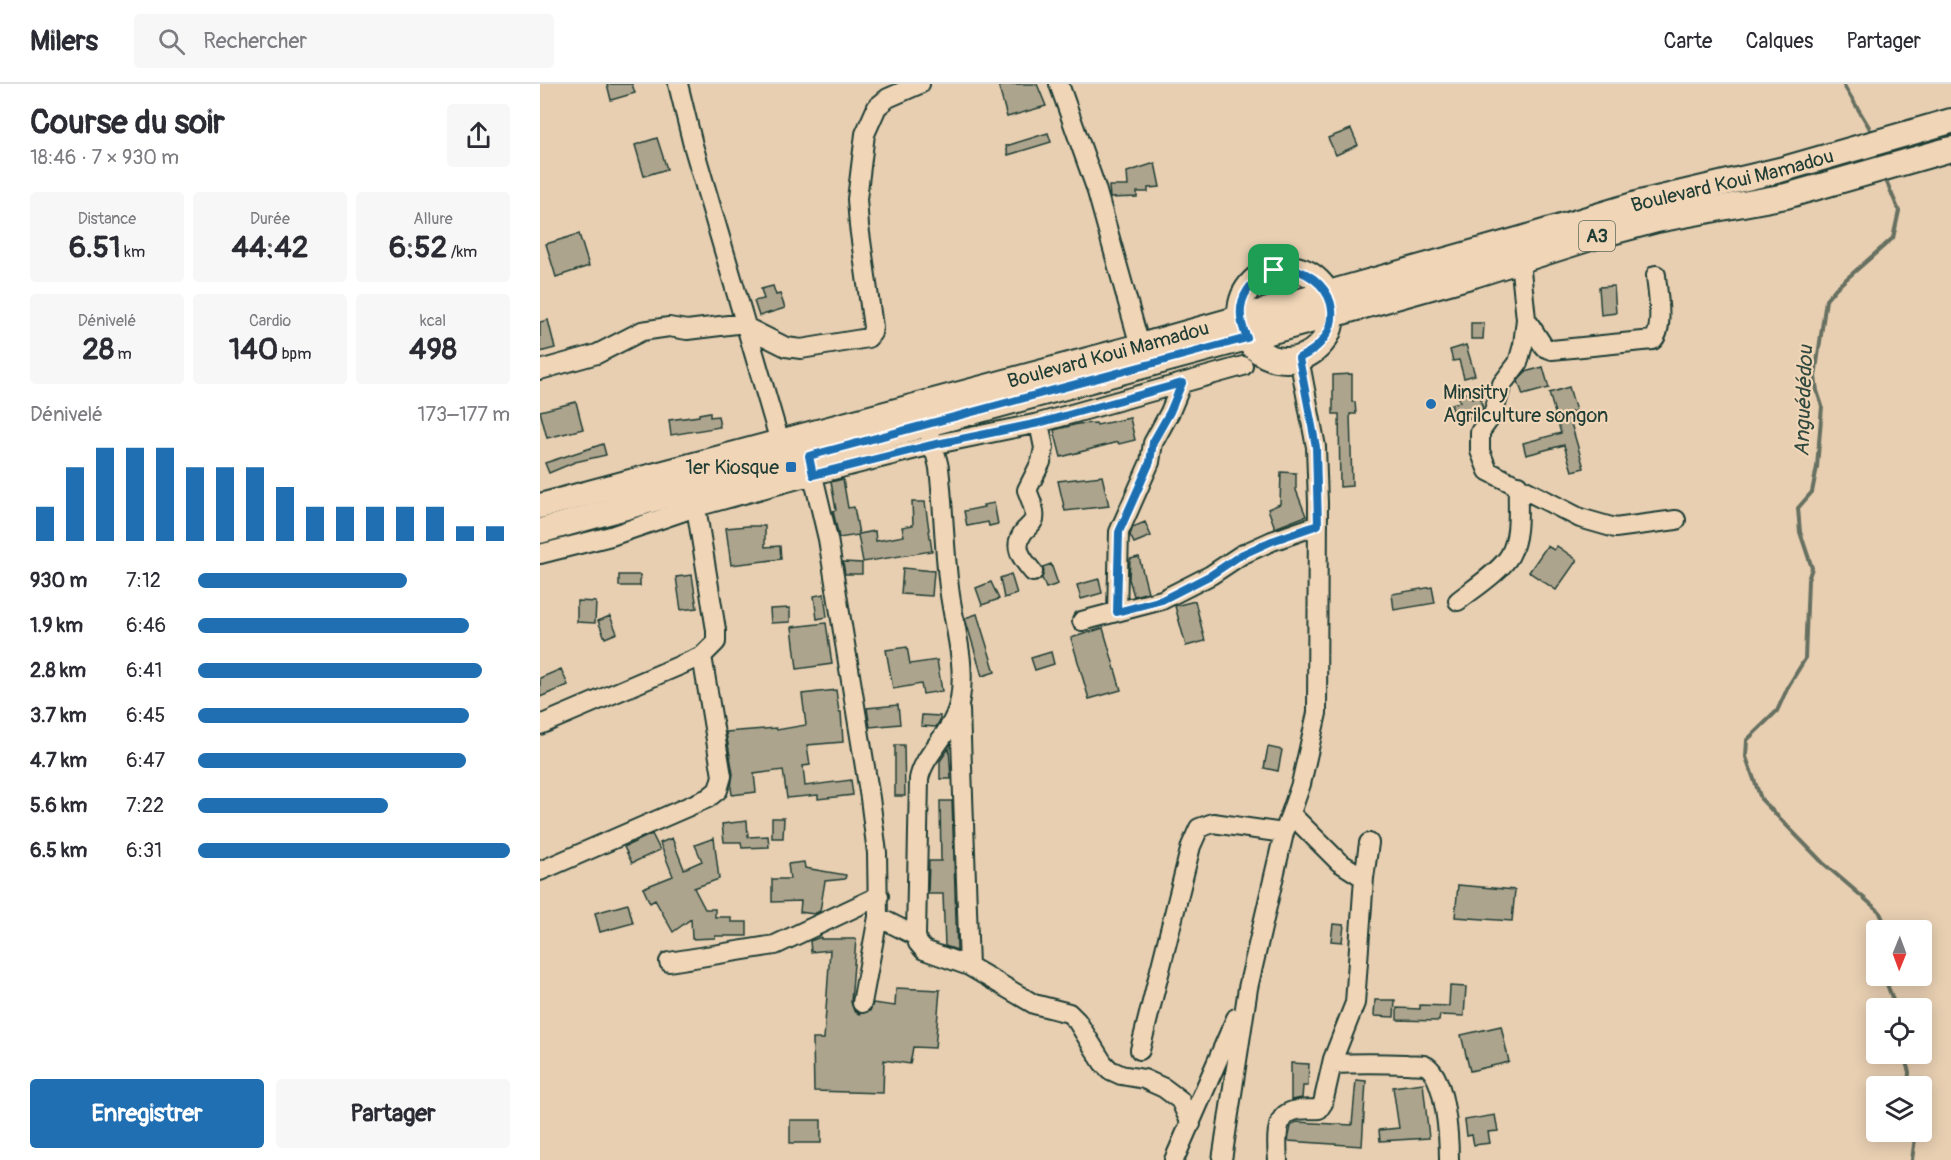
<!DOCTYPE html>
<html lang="fr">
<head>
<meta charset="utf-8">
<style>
	body { margin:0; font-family:Pangolin,sans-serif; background:#f7f7f7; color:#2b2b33; height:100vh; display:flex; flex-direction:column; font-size:22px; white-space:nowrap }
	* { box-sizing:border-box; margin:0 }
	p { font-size:20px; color:#7c7c81 }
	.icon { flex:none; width:33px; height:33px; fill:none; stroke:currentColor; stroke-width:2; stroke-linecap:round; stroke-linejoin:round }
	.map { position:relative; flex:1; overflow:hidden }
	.panel { display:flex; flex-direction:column; background:#fff; width:540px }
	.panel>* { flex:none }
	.needle { width:39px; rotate:181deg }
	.tools { position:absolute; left:1326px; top:836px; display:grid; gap:12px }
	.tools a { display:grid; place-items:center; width:66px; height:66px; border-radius:6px; background:#fff; box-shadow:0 3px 15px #0003; font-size:30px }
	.pin { position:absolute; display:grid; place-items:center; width:51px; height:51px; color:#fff; margin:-26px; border-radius:12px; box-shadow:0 3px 9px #0006 }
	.round { display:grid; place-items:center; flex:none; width:63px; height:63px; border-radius:6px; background:#f7f7f7 }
	.overview { display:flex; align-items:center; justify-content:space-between; height:102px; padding:0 30px }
	h1 { font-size:33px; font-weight:800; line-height:45px }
	.figures { display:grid; grid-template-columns:repeat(3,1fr); gap:9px; height:102px; padding:6px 30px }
	.figures div { display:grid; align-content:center; border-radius:6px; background:#f7f7f7; text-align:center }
	.figures b { font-size:30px; font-weight:800 }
	.figures small { font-size:16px; font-weight:400 }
	.figures p { font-size:16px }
	.chart { height:168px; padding:12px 30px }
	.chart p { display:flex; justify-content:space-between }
	.chart svg { width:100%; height:108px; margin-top:6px; stroke:#1f6fb2; stroke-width:6 }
	.action { display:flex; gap:12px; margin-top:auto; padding:12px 30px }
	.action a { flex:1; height:69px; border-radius:6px; background:#1f6fb2; color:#fff; font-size:24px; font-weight:800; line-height:69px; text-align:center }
	.action a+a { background:#f7f7f7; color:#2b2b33 }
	ul { padding:0 30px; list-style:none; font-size:20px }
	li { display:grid; grid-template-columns:96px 72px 1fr; align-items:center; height:45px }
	li i { height:15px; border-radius:8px; background:#1f6fb2 }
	header { display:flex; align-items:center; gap:36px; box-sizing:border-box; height:84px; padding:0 30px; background:#fff; border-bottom:2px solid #e1e1e2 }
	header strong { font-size:28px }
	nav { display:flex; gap:33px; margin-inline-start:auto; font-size:21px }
	.search { width:420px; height:54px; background:#f7f7f7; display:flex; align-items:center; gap:15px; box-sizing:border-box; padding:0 21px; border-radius:6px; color:#7c7c81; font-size:22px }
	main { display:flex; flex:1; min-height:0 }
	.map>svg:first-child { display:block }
</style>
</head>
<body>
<header>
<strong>Milers</strong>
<div class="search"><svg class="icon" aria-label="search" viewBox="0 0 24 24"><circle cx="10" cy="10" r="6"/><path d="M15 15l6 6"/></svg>Rechercher</div>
<nav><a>Carte</a><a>Calques</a><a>Partager</a></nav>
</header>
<main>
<section class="panel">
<div class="overview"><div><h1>Course du soir</h1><p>18:46 · 7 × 930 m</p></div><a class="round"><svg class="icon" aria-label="share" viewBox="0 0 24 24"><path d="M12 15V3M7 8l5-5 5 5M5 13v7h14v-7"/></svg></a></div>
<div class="figures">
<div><p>Distance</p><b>6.51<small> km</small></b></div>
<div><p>Durée</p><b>44:42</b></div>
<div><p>Allure</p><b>6:52<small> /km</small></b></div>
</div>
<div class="figures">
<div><p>Dénivelé</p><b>28<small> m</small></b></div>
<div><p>Cardio</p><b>140<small> bpm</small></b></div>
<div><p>kcal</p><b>498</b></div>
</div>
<div class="chart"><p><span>Dénivelé</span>173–177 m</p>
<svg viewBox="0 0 160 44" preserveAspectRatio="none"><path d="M5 44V30M15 44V14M25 44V6M35 44V6M45 44V6M55 44V14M65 44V14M75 44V14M85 44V22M95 44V30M105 44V30M115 44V30M125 44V30M135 44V30M145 44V38M155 44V38"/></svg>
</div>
<ul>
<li><b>930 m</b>7:12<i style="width:67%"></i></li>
<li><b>1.9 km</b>6:46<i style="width:87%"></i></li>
<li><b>2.8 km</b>6:41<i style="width:91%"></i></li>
<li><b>3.7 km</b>6:45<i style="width:87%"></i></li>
<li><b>4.7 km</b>6:47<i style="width:86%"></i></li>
<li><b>5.6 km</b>7:22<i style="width:61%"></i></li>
<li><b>6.5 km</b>6:31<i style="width:100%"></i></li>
</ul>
<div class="action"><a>Enregistrer</a><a>Partager</a></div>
</section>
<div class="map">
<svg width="1411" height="1076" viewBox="0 0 1411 1076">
	<rect width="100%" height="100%" fill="#e8cfb2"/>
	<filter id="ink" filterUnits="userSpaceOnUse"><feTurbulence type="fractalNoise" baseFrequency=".0167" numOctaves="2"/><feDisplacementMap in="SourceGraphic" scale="12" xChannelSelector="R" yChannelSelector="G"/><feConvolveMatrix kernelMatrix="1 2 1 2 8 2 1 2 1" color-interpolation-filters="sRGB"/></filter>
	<g filter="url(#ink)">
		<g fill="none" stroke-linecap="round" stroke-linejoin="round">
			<path stroke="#667061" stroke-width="4" d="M1303,0L1329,43L1332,52
				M1345,94L1359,127L1353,154L1296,204L1286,216L1275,293L1277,307L1282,322L1277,383L1272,408L1258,424L1260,448L1272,484L1268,496L1265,575L1249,601L1237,627L1207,656L1206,673L1221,715L1283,779L1339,827L1348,846
				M1347,891L1345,895L1356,924
				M1363,969L1369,988L1368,1002
				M1372,1076L1376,1047"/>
		</g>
		<path fill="#ada48d" stroke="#1f3d34" stroke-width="1.5" d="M67,0H92L95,9L71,16Z
			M458,0H497L506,22L467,33Z
			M811,45L818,61L796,71L788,54Z
			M508,49L511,58L468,71L466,62Z
			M117,54L127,85L104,92L95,61Z
			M615,79L620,103L608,104V108H597V113L570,114L569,102H588L587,88Z
			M39,150L49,182L16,193L6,160Z
			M233,202L236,211L240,210L245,224L219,232L214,217L224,215L221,205Z
			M1074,202L1076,229L1061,231L1059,203Z
			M8,236L15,264L0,268V238Z
			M931,239H944L943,255H931Z
			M926,261L935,291L924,294L919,276L913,277L910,266Z
			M1003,283L1009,304L983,311L978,297L985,288Z
			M812,290V318H815L816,330H810L812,402L800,403L799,330H793V291Z
			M1029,303L1036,327L1028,329L1044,384L1032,387L1024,361L986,371L983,359L1021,349L1009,309Z
			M930,308L932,314L940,312L943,325L937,332L917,338L911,320L920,318L918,311Z
			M36,318L43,345L7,354L0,327Z
			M170,328V333L178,332L180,343L131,351L129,336L159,332V330Z
			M590,334L595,356L579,360L578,358L521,373L514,346L538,340L556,339L557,341Z
			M63,360L66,371L35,378L9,389L5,379Z
			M741,388L756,389V406L766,432L735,444L728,425L740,420Z
			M562,392L569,422L525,427L518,397Z
			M303,395L308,424L314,423L319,450L335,447L336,457L364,452L362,443L373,441L372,418H385L392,467L323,478L318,451L299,454L293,427L296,426L291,398Z
			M454,419L458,440L449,442L448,438L427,442L424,427L444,423L443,421Z
			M605,438L611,452L594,459L590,451L593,443Z
			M208,442H225V463L240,462L241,475L191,481L186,444Z
			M1007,462L1014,466L1017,462L1037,476L1016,506L989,488Z
			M599,473L608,508L594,512L589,495L590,475Z
			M303,478L322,479V490H305Z
			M511,480L518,500L506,504L502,494L504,487L503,483Z
			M363,484L394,487L392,512L361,510Z
			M471,490L477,510L464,514L460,494Z
			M79,491H100V502H79Z
			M152,491L157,524L141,526L136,493Z
			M559,495L562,509L541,515L537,501Z
			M451,498L459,515L442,521L436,504Z
			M892,503L895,519L854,526L852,510Z
			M284,510L287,533L277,535L274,512Z
			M37,517L56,518L55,539L37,538Z
			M655,517L665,557L646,562L635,522Z
			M250,524V538L231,539L230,525Z
			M437,530L455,588L442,592L425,534Z
			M70,532L77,549L65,554L58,537Z
			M286,539L292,580L257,585L252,543Z
			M563,544L581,606L549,615L531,554Z
			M367,563L370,580L397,576L402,607L383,610L381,600L353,605L346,566Z
			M511,568L514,580L495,586L491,574Z
			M21,585L28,601L0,613V594Z
			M296,606L299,628H301L303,658L267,661L270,681L263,682L265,702L311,696L313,711L278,715V711L247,714L243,686L214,690L216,708L192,711L191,703L193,690L186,648L236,644L237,646L266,641L262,610Z
			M358,621L360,640L330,643L327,624Z
			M382,631L400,632V636L396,643L381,642Z
			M355,661H364L365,712H355Z
			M728,663L742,666L738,687L724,684Z
			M409,664L411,695H400V677Z
			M400,717H412L417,866L405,862L403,810H388L389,777H401Z
			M232,734H244L243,754H232Z
			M207,737L208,753L228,752L229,763L202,764L201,758H184L182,740Z
			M112,750L120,766L92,779L84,763Z
			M132,754L144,785L162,777L155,761L174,754L179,795L154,804L165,825H175V833H191V838H207V852H175V854L152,855L151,835L133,848L115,816L110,819L103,804L133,792L120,759Z
			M264,778L265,784L306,791L305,795L285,797L280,827L274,830L260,828L261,817L232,818V795H250L248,780Z
			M918,801L975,806L972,837L915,833Z
			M88,820L93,839L60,848L55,829Z
			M793,840L804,841L802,858L791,857Z
			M281,853V855H316L311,918L314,927L319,930L330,927L333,919L355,922L356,904L400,906L395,964L373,963L370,980L344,976L343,1009L274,1007L273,955H284L290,866L271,868L270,857Z
			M910,902L926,903L924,932L900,931L899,937L857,936V924L880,925V921L909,922Z
			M835,916H855L854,933L834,932Z
			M961,942L969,978L930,987L921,951Z
			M751,979L769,980L768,1002H763L762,1014L751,1016Z
			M816,996L826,997L822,1062L748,1057L751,1042L756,1038L812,1041Z
			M883,999L889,1054L840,1057L839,1046L859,1044L853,1003Z
			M955,1031L958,1047L948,1048L950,1059L934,1061L932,1051L927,1052L925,1036Z
			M250,1036H281V1059H250Z"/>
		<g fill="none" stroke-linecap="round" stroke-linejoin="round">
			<defs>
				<path id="minor" d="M138,0L153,61L240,358
					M519,0L556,104L600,262
					M980,177L986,235L983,261L978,279L962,300L953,330L940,348V367L948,387L1040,434L1075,444L1136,436
					M986,235L1004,263L1012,266L1113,256C1125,244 1117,208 1116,191
					M206,243L246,263L261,265L328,254L332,249L333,243L319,142L317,115L325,50L337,23L348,14L380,0
					M0,286L57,270L102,247L129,243L147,246L205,239
					M270,379L288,455L330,714L337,769L338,833L322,919
					M156,423L176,546V558L162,572
					M0,470L71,452L156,423L273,391L392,361L499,339L703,282
					M493,488C482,475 471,462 485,446C488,443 493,439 494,435C496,427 490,414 487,406L501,378L504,364L499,339
					M918,517C933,505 961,487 970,471C981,450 977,423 978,401
					M577,528L579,448L610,378L613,359L630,328L642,299
					M542,537L622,516L671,491L701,471L732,457L778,441
					M420,626L429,882
					M0,641L162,572L182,692L178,706L168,714L0,787
					M751,730L799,778L824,794
					M338,833L376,852L378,859L384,866L429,882L494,920L529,929L537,937L563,979L570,986L581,991L604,995L624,1004L640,1016L651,1040
					M376,852L379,695C384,668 415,648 420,615C426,580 415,545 410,511C404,469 404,426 399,384C397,372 392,360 389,349
					M129,878L235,861L339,812
					M600,966L651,762L659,744L673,739L744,749
					M792,980C816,979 841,979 866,980C871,981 879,980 884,981C906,988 909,1057 909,1076
					M634,1076L696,934
					M682,1076L708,904L744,749L761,700L777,629L778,419L776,363L759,274
					M738,1076C737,1062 734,1034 750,1028C758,1024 770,1026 779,1025L783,1019L793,975L815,919L824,794L829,759"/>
				<g id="major">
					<circle cx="746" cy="230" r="46"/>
					<path id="s1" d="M0,422L600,262L981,155L1100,119L1240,86L1411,37"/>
					<path d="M0,447L269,372L792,231L934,191L1057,152L1117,136L1246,112L1411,65"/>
				</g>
			</defs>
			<use href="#minor" stroke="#1f3d34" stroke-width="22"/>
			<use href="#major" stroke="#1f3d34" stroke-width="28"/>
			<use href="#minor" stroke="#f0d5b7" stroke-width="18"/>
			<use href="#major" stroke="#f0d5b7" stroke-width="24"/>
		</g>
	</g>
	<g fill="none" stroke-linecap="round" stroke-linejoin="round" filter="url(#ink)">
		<defs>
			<path id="route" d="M750,184C801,197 808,252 759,274L776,363L778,441L732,457L701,471L671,491L622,516L577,528L579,448L610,378L613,358L630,328L642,299L499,339L392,361L273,391L269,372L707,254C690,217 710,188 750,184Z"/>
		</defs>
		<use href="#route" stroke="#fff" stroke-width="12"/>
		<use href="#route" stroke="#1f6fb2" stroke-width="8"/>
	</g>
	<g fill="#1f6fb2" stroke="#f0d5b7" stroke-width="2">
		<circle cx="891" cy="320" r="6"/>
		<rect x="245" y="377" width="12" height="12" rx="3"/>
	</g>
	<g text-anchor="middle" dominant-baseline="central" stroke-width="4.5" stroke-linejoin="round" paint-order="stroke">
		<rect fill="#f0d5b7" stroke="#5e6b5b" stroke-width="1.5" x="1039" y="137" width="36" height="30" rx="4.5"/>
		<g font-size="18" font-weight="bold" fill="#1f3d34">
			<text x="1057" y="152">A3</text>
		</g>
		<g font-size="20" fill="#1f3d34" stroke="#f0d5b7">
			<text stroke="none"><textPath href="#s1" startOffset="1236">Boulevard Koui Mamadou</textPath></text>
			<text stroke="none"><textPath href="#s1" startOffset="588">Boulevard Koui Mamadou</textPath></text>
		</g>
		<g font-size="20" fill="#1f3d34" stroke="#f0d5b7" text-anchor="start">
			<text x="903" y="308">Minsitry<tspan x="903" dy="23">Agrilculture songon</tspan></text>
			<text x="239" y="383" text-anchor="end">1er Kiosque</text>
		</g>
		<g font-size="21" font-style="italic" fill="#314a3f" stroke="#f0d5b7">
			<text transform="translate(1264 317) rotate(-88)">Anguédédou</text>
		</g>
	</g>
</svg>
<div class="tools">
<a><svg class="needle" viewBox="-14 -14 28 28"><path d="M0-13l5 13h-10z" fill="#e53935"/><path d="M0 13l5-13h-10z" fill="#7c7c81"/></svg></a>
<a><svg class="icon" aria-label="locate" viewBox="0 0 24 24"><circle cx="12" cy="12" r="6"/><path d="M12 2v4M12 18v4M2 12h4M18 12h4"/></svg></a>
<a><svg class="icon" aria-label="layers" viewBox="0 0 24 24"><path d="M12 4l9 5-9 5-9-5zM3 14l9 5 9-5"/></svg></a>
</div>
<div class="pin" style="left:734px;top:186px;background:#1e9e55"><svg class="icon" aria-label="arrive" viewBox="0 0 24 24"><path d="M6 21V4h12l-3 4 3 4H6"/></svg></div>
</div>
</main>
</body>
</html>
